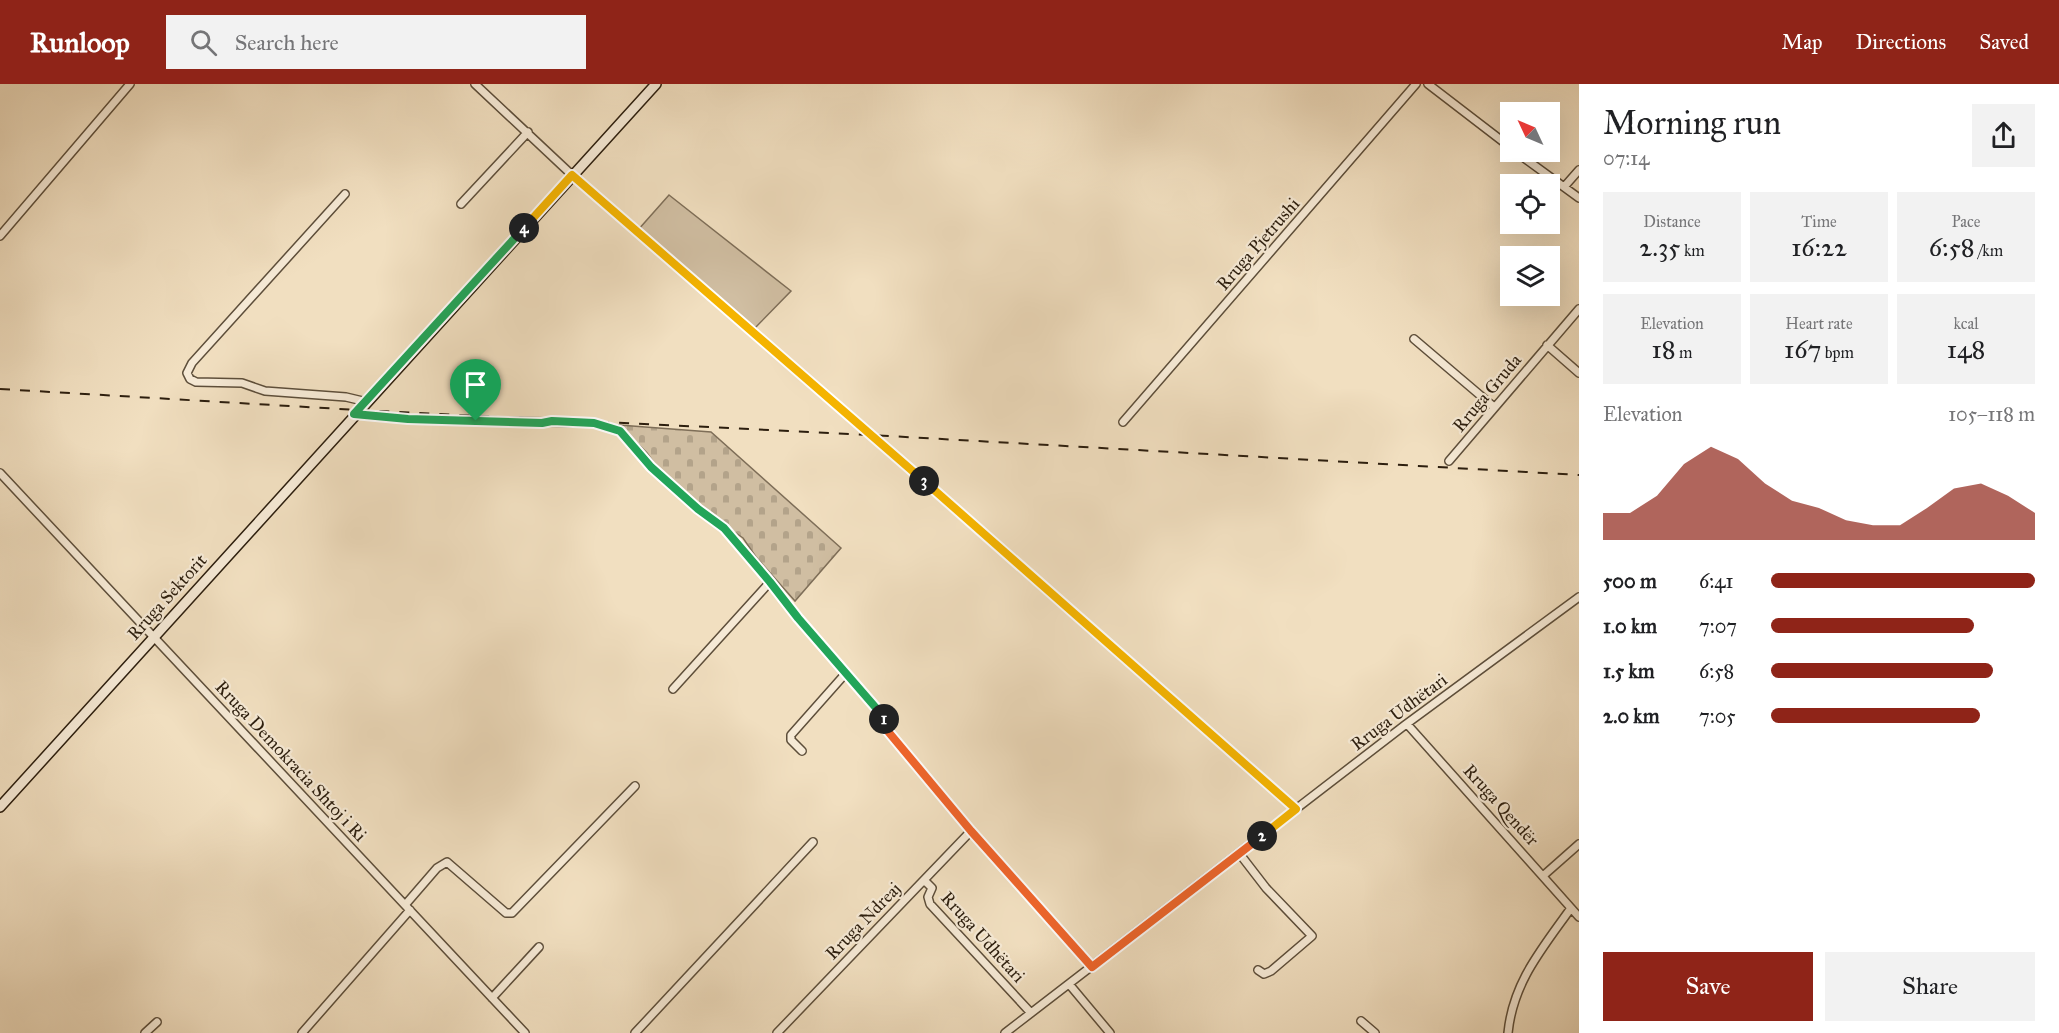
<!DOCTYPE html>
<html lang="en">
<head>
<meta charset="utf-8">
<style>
	body { margin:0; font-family:"IM FELL Great Primer",serif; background:#f2f2f2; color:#202124; height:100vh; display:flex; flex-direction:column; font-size:22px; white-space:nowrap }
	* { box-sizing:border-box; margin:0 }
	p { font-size:20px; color:#757577 }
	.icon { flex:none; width:33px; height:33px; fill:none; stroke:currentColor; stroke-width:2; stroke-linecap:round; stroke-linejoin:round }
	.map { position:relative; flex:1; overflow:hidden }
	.details { display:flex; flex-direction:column; background:#fff; width:480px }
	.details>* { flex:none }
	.needle { width:39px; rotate:314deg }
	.fabs { position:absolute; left:1500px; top:18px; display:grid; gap:12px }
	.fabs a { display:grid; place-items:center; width:60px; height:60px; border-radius:0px; background:#fff; box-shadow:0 6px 24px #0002; font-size:30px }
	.pin { position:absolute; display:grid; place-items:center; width:51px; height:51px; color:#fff; margin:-62px -26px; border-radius:50% 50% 50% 0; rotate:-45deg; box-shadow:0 0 6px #0007 }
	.pin .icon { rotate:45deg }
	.km { position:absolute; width:30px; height:30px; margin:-15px; border-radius:50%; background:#222; color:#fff; font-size:16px; line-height:30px; text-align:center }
	.round { display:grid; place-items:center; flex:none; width:63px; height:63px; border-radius:0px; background:#f2f2f2 }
	.head { display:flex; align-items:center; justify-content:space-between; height:102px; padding:0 24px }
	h1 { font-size:33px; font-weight:600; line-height:45px }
	.figures { display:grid; grid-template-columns:repeat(3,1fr); gap:9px; height:102px; padding:6px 24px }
	.figures div { display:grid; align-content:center; border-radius:0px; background:#f2f2f2; text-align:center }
	.figures b { font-size:26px; font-weight:600 }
	.figures small { font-size:16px; font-weight:400 }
	.figures p { font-size:16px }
	.chart { height:168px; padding:12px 24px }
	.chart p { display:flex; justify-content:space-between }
	.chart svg { width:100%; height:108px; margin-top:6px; fill:#8f2418; opacity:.7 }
	.action { display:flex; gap:12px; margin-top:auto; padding:12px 24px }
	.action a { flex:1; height:69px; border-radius:0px; background:#8f2418; color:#fff; font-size:24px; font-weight:600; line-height:69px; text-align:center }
	.action a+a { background:#f2f2f2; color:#202124 }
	ul { padding:0 24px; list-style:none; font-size:20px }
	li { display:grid; grid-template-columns:96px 72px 1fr; align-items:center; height:45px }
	li i { height:15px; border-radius:8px; background:#8f2418 }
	header { display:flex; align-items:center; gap:36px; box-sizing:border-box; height:84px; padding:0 30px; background:#8f2418; color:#fff }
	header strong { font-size:28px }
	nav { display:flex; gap:33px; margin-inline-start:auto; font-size:21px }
	.search { width:420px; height:54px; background:#f2f2f2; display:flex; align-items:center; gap:15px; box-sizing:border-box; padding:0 21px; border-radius:0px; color:#757577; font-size:22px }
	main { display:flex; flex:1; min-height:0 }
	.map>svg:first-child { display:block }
</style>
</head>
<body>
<header>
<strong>Runloop</strong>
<div class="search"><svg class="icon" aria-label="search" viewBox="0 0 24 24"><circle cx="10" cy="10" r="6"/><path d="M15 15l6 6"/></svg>Search here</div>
<nav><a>Map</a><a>Directions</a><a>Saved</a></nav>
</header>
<main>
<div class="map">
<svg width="1579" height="949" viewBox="0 0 1579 949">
	<defs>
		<pattern id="cemetery-stones" width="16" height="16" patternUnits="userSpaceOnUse" patternTransform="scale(1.5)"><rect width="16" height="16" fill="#d0bea2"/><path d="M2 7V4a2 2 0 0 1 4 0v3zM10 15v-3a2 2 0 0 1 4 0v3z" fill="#b3a38a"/></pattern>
	</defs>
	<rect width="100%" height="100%" fill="#f1dfc0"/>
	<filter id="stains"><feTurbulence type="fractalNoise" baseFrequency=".00333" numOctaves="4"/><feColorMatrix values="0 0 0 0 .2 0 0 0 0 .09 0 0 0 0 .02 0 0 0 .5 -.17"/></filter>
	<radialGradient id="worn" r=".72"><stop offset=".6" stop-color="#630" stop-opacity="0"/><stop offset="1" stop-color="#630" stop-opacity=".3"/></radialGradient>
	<path fill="#d0bea2" stroke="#7e6e58" stroke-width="1.5" d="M669,111L791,207L753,246L638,146Z"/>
	<path fill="url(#cemetery-stones)" stroke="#7e6e58" stroke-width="1.5" d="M619,341L711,348L841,464L795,517L756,473L743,454L709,431L657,383L647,369Z"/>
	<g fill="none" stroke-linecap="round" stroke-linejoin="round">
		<defs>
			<path id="street" d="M475,0L572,91L871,351L1296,725
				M1428,0L1510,63
				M1516,68L1579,114
				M1564,103L1579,86
				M345,110L192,279L187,289L190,295L196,298L242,299L265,307L346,313L367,318
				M461,120L528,48
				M0,152L130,0
				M1414,255L1494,323
				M1547,261L1579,289
				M354,330L408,335L594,339L620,347L651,383L698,425L722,442L770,498L798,534L883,632L886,645L971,747L1092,883
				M1123,338L1416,0
				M1449,377L1579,225
				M0,389L525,949
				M673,605L770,498
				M1407,640L1579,833
				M802,667L791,656V651L846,589
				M1239,769L1266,804L1312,852L1271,887L1264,890L1258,886
				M1544,791L1579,760
				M924,796L932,804L928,813L930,820L1031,929
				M405,821L437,784L447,778L506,829H512L635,702
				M1069,900L1110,949
				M492,914L539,863
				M1361,937L1375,949
				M145,949L157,938
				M302,949L410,826
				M635,949L813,758
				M777,949L971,747
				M1005,949L1405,641L1579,513
				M1508,949C1513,898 1542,865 1571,824"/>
			<path id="secondary" d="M0,723L656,0"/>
		</defs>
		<use href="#street" stroke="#5d4e3a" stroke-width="10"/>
		<use href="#secondary" stroke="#2c1e0e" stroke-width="12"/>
		<use href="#street" stroke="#f6ead6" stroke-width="7"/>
		<use href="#secondary" stroke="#f6ead6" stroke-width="9"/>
		<path stroke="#2c1e0e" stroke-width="2" stroke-dasharray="10 10" stroke-linecap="butt" d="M0,305L358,326L871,351L1579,391"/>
	</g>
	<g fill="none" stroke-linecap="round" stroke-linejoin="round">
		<defs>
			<path id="split-1" d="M476,337L542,339L552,337L594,339L620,347L651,383L698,425L724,444L770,498L798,534L883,632L884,635"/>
			<path id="split-2" d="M884,635L886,645L971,747L1092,883L1262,752"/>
			<path id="split-3" d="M924,397L1296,725L1262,752"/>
			<path id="split-4" d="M524,144L572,91L924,397"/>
			<path id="split-5" d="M476,337L408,335L354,330L524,144"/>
		</defs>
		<use href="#split-1" stroke="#fff" stroke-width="12"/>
		<use href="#split-2" stroke="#fff" stroke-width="12"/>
		<use href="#split-3" stroke="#fff" stroke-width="12"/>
		<use href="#split-4" stroke="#fff" stroke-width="12"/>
		<use href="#split-5" stroke="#fff" stroke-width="12"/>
		<use href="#split-1" stroke="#22a559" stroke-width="8"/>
		<use href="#split-2" stroke="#f0652b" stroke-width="8"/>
		<use href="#split-3" stroke="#f5b400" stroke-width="8"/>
		<use href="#split-4" stroke="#f5b400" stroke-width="8"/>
		<use href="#split-5" stroke="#22a559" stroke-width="8"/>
	</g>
	<g text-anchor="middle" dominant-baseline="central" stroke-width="4.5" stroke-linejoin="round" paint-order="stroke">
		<g font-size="18" fill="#2c1e0e" stroke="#f6ead6">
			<text transform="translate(1258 160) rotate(-49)">Rruga Pjetrushi</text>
			<text transform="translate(1487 309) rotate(-50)">Rruga Gruda</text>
			<text transform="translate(167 513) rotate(-48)">Rruga Sektorit</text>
			<text transform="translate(1399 628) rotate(-37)">Rruga Udhëtari</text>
			<text transform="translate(291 677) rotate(47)">Rruga Demokracia Shtoj i Ri</text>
			<text transform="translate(1501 721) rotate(48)">Rruga Qendër</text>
			<text transform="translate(863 837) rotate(-46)">Rruga Ndreaj</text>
			<text transform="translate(983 853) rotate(48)">Rruga Udhëtari</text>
		</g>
	</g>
	<rect width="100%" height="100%" filter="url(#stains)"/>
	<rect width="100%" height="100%" fill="url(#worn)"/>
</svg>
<div class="fabs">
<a><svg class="needle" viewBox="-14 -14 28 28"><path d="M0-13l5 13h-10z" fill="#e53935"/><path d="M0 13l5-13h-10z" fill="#757577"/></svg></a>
<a><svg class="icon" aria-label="locate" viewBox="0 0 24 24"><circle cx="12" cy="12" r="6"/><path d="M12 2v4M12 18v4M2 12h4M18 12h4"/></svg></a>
<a><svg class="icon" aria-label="layers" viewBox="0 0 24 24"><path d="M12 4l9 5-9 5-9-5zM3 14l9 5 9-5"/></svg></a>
</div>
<div class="pin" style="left:476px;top:337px;background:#1e9e55"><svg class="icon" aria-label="arrive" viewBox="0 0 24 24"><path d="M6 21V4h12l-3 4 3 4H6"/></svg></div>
<b class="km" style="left:884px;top:635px">1</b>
<b class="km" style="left:1262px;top:752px">2</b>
<b class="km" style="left:924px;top:397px">3</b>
<b class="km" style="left:524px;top:144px">4</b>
</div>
<section class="details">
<div class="head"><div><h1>Morning run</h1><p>07:14</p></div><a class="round"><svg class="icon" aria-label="share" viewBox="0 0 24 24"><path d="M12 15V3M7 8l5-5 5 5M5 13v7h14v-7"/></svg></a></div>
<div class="figures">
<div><p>Distance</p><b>2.35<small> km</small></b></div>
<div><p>Time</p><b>16:22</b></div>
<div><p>Pace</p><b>6:58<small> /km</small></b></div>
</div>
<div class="figures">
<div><p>Elevation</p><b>18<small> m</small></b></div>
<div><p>Heart rate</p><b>167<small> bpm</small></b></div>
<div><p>kcal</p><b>148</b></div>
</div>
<div class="chart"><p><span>Elevation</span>105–118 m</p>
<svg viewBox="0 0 160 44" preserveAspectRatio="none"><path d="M0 44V33L10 33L20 26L30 13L40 6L50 11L60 21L70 28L80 31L90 36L100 38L110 38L120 31L130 23L140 21L150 26L160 33V44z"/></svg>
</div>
<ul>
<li><b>500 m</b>6:41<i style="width:100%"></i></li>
<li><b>1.0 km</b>7:07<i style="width:77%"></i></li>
<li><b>1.5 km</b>6:58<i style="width:84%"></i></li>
<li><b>2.0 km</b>7:05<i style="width:79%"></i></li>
</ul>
<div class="action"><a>Save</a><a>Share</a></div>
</section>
</main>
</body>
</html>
